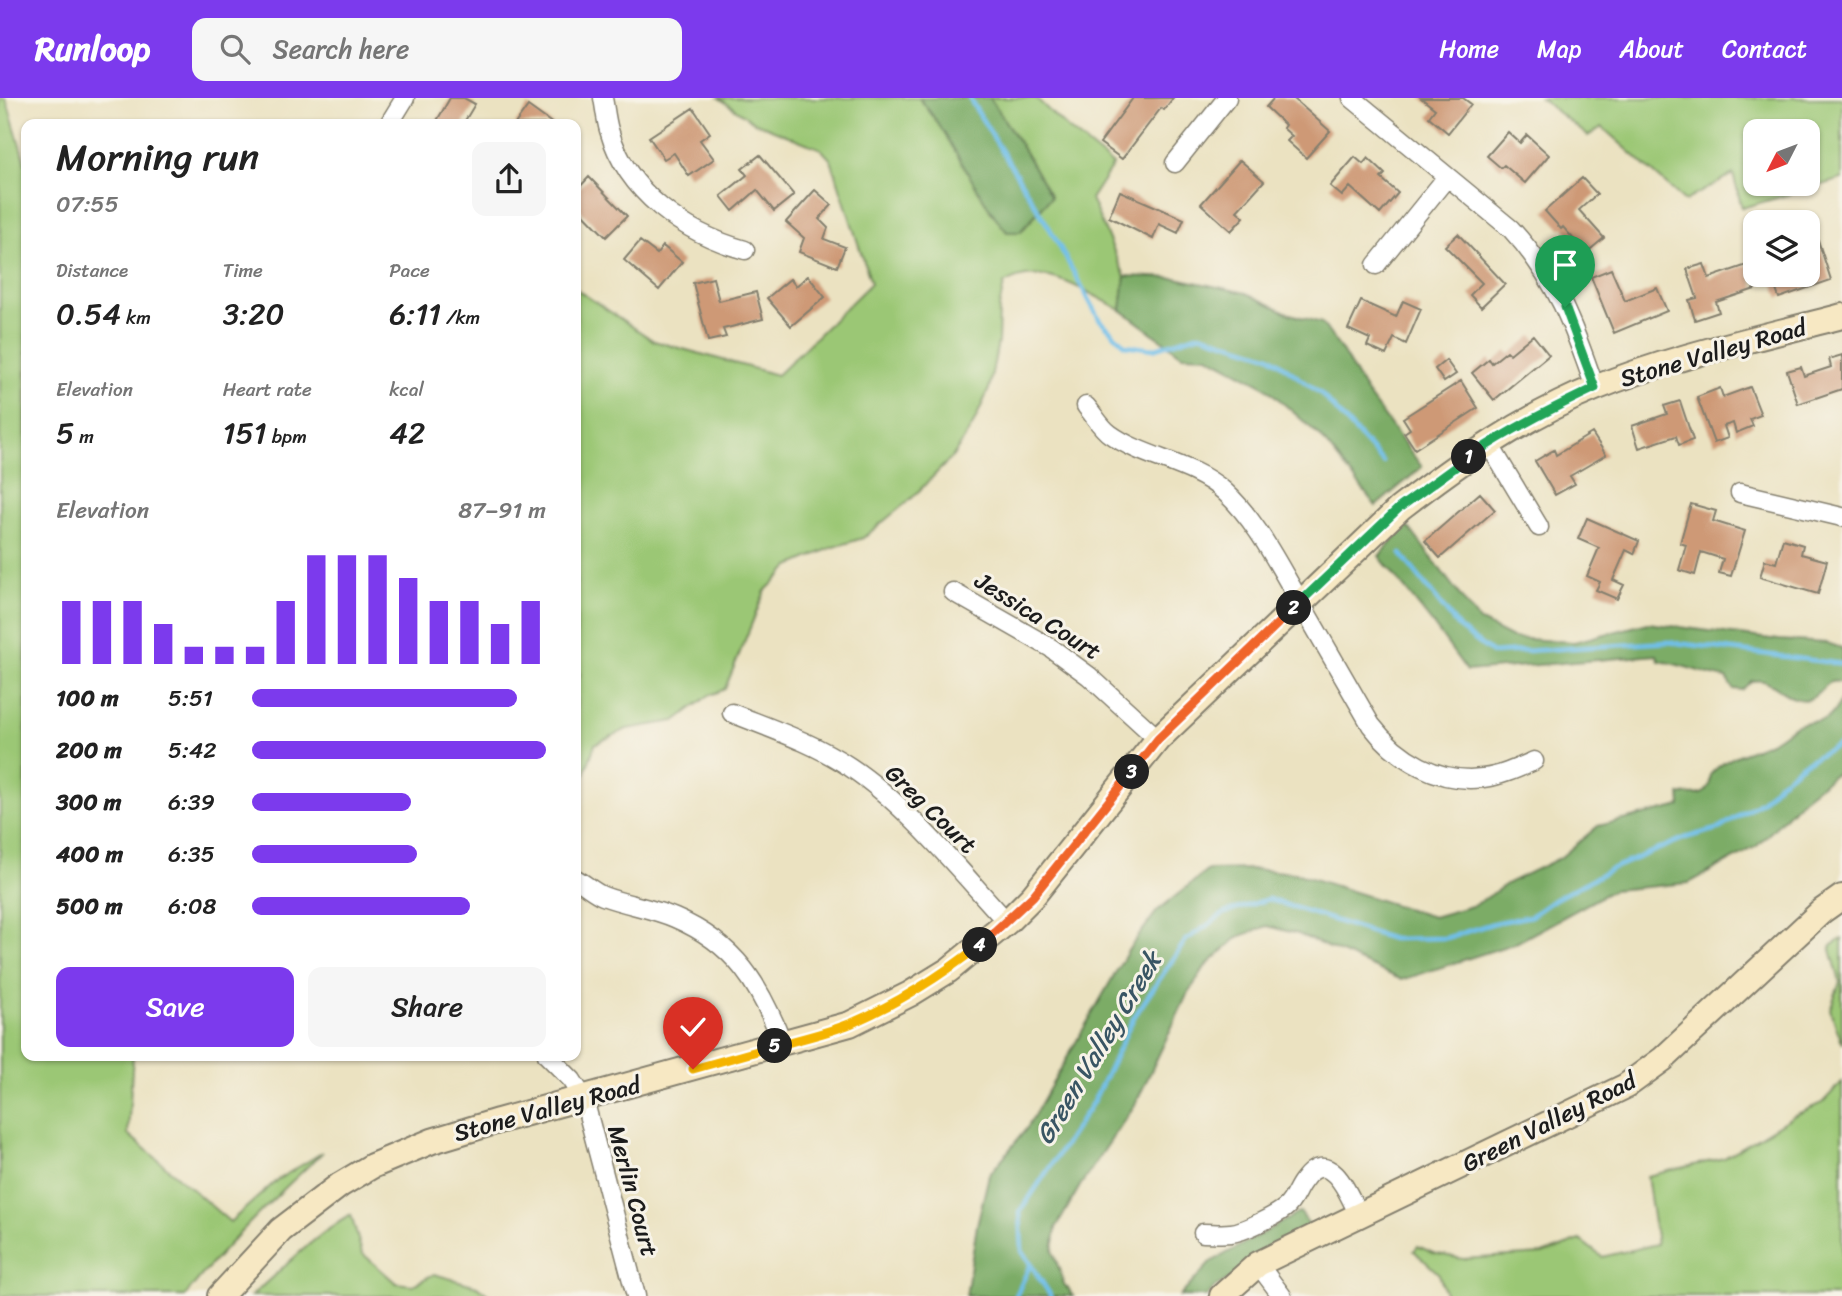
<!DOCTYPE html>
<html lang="en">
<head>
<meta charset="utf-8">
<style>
	body { margin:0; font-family:Sriracha,sans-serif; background:#f6f6f6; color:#222; height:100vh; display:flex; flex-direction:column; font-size:26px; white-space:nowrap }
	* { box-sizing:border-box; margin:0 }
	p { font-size:23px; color:#767676 }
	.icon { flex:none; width:38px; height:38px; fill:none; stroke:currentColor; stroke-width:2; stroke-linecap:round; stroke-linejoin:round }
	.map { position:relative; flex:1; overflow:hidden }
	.sheet { position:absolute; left:21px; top:21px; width:560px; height:942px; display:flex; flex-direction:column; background:#fff; border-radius:14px; box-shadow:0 2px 5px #0004 }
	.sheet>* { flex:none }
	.needle { width:46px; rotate:228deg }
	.controls { position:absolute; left:1743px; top:21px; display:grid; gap:14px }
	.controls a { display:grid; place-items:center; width:77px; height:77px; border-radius:14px; background:#fff; box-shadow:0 2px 5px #0004; font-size:35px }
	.pin { position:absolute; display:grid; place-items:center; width:60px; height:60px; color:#fff; margin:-72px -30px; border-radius:50% 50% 50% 0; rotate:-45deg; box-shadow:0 0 7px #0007 }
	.pin .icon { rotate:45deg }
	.km { position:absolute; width:35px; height:35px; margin:-18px; border-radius:50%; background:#222; color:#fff; font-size:19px; line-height:35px; text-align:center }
	.round { display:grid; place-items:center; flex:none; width:74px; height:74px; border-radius:14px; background:#f6f6f6 }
	.overview { display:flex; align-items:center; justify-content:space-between; height:119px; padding:0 35px }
	h1 { font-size:38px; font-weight:600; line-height:52px }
	.figures { display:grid; grid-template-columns:repeat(3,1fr); gap:10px; height:119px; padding:7px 35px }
	.figures div { display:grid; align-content:center }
	.figures b { font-size:30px; font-weight:600 }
	.figures small { font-size:19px; font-weight:400 }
	.figures p { font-size:19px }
	.chart { height:196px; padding:14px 35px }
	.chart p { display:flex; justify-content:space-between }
	.chart svg { width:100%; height:126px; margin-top:7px; stroke:#7c3aed; stroke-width:6 }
	.button { display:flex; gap:14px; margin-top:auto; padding:14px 35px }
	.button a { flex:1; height:80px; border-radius:14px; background:#7c3aed; color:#fff; font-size:28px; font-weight:600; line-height:80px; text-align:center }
	.button a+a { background:#f6f6f6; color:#222 }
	ul { padding:0 35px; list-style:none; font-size:23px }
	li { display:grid; grid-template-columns:112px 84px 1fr; align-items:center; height:52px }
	li i { height:18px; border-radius:9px; background:#7c3aed }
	header { display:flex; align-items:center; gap:42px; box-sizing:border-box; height:98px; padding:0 35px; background:#7c3aed; color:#fff }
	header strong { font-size:33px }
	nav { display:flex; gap:38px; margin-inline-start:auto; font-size:24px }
	.search { width:490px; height:63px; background:#f6f6f6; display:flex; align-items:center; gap:18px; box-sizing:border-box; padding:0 24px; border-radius:14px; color:#767676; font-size:26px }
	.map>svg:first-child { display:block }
</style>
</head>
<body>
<header>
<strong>Runloop</strong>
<div class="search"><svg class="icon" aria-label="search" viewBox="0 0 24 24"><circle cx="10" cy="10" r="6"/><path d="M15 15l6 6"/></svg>Search here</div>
<nav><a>Home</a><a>Map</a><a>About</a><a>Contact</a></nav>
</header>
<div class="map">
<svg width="1842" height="1198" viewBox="0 0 1842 1198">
	<rect width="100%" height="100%" fill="#f7f3e8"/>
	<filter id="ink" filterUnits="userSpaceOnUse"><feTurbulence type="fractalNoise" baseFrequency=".0143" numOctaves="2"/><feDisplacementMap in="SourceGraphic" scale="14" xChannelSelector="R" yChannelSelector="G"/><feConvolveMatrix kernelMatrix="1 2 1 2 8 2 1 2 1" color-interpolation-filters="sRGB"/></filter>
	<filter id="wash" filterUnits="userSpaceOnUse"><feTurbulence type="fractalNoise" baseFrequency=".00686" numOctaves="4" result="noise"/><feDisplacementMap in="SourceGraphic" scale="28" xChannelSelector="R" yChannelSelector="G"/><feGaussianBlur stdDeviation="1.57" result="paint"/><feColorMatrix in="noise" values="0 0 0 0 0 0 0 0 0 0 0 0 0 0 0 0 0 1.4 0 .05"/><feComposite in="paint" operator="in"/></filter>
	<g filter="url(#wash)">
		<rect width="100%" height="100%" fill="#ebe2c1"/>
		<path fill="#9bc774" stroke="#5c7248" stroke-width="2" fill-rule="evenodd" d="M0,0H5L8,6L26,68V957H133L128,1036L230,1124L277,1082L323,1054C275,1099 226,1145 185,1198H0Z
			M719,0H919L937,21L992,116L1021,134L1051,99L1025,54L990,0H1036L1067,30L1113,67L1091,101L1125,178L1121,212C1087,194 1042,162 1004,186L999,210L998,244L989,291L973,327L953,358L912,400L863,440L831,450L790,468L765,493L725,591L708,598L675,623L627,631L595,646L576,702V585L580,577L576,568V191L654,243L777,277L871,185L831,62L821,51L754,24Z
			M1540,0H1842V81L1742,110L1733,76L1685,103L1602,29L1588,38ZM1808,33V86H1755V33Z
			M1842,841V945L1830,911L1840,884L1830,848Z
			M1842,984V1198H1446L1439,1176L1414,1153L1418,1148L1433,1155L1463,1161L1542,1156L1580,1142L1602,1159L1657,1146L1647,1078L1724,1060L1795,1017L1822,1005Z
			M351,1117L362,1155L396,1185L413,1187L434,1176L477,1188L490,1198H251C283,1171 314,1137 351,1117Z"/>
		<path fill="#7cac66" stroke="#4c6441" stroke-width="2" d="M919,0H990L1025,54L1051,99L1020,134H1007C973,93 954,42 919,0Z
			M1125,178L1176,180L1246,195L1290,216L1322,225L1342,253L1366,294L1422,369L1376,408L1320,338L1264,288L1208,258L1182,257L1121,212Z
			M1407,427L1479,523L1512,540L1574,544L1648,525L1779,542L1827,545L1842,550V585C1825,578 1823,597 1809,601C1792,606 1778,587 1763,583C1759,582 1755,583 1751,583L1742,592L1733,591L1726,580C1703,576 1682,566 1659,563L1657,557L1467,573L1432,525L1379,458Z
			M1842,600V673L1832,678L1803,701L1757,748L1689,785L1613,792L1516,845L1402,882L1298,836L1267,828L1238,839L1205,869L1186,899L1136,1005L1080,1088L1056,1130L1053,1153L1064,1186L1073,1198H966L977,1127L989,1077L1027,1030L1129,851L1157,813L1208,772L1253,771L1295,775L1433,819L1475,807L1508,785L1560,760L1598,728L1681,708L1680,696C1697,698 1712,699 1710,677C1726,658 1751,653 1772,643C1780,639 1787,632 1795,628C1821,616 1824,635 1842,600Z
			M1300,1114L1314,1133L1215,1189L1207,1198H1180L1211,1164Z"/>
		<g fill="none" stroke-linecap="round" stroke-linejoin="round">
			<path stroke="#6fbfea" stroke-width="4.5" d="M969,0L1050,131L1099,221L1125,247L1153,251L1200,236L1270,258L1321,296L1383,364
				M1401,456L1460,531L1492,555L1669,544L1842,566
				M1016,1198L1031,1165
				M1051,1198L1022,1153L1020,1114L1093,1004L1134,919L1186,842L1225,815L1268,801L1392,841L1446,840L1494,825L1531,818L1555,801L1611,771L1685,740L1720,730L1762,703L1780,684L1804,665L1842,645"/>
		</g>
		<g id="blocks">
			<path fill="#ce9976" d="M450,0H464L475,6L463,26H435Z
				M1133,0H1173L1164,12L1161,10L1122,61L1100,45Z
				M1274,0H1293L1330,33L1306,60L1287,43L1292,38L1283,30L1285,27L1266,9Z
				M1421,0H1463L1471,6L1448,35L1429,19L1435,11Z
				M528,8L553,26H515Z
				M693,10L710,35L700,42L714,61L689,78L674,55L664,61L649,39Z
				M1508,34L1520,45L1527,37L1549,57L1525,85L1504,67L1501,70L1487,58Z
				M760,57L794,97L774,113L757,92L733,113L721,98L747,77L742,71Z
				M1355,59L1363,66L1368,60L1385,76L1381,80L1398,95L1380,116L1350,89L1342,98L1330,88Z
				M1240,62L1264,83L1237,113L1244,119L1231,133L1201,106Z
				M589,79L627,118L606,139L576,108V93Z
				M1582,80L1597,96L1579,112L1604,140L1586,155L1563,129L1561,131L1545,113Z
				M815,92L832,107L819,121L828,130L824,141L845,149L837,169L799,154L804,140L786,124Z
				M1120,93L1184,121L1178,135L1159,126L1153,141L1109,119Z
				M1458,136L1505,186L1481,209L1470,197L1482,185L1445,148Z
				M1816,136L1831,182L1779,200L1771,177H1808V139Z
				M640,143L657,156L663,148L682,164L659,192L624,162Z
				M1704,166L1709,180L1747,167L1755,191L1716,204L1719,214L1695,222L1689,202L1697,200L1687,171Z
				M1611,171L1625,203L1657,190L1667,213L1614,235L1591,179Z
				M808,178L825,199L791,228L767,200L790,181L796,188Z
				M713,180L719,203L756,194L763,221L723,231L726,239L708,243L693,185Z
				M1361,203L1396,219L1403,203L1421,211L1406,246L1394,240L1386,257L1367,248L1370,241L1348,231Z
				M1533,237L1549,257L1494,302L1472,275L1489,261L1492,265L1507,253L1510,256Z
				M1842,257V291L1798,306L1787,273L1801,269L1804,278L1831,269L1829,261Z
				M1446,262L1456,276L1444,284L1435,271Z
				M1461,283L1478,310L1415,351L1404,335L1410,331L1403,320Z
				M1750,289L1761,317L1750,321L1753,328L1736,335L1733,325L1724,328L1728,340L1714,345L1697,299L1720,290L1723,299Z
				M1680,303L1693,342L1679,347L1676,338L1639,350L1632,328L1667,316L1664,308Z
				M1592,335L1606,357L1570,378L1575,386L1555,397L1535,363L1554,352L1556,357Z
				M1480,395L1495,412L1440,460L1425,443Z
				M1691,406L1716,413L1713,423L1745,433L1731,478L1719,475L1723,461L1701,454L1695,477L1679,472L1686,447L1680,445Z
				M1587,420L1639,443L1634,456L1626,452L1613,482L1624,487L1617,501L1596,492L1600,484L1587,478L1599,450L1578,441Z
				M1783,441L1803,447L1801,456L1827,463L1818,496L1760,479L1765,462L1776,465Z"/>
		</g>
	</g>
	<g filter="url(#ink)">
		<use href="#blocks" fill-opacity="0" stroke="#847f6e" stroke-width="2"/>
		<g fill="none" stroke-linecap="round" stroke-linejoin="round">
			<defs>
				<path id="street" d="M603,0C605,10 606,22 609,32C627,95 684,135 745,152
					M1352,0L1511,131C1556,180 1574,228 1595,290
					M389,26L405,0
					M1175,65L1227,0
					M1376,167L1447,79
					M1086,308C1094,317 1101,330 1110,336C1145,361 1191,364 1224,393C1257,423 1277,465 1299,502C1323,544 1347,585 1371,627C1397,661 1439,686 1483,680C1501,678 1518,670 1534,663
					M1489,346L1539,429
					M1740,395L1842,419
					M953,494L1051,550L1089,578L1158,641
					M732,615C772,631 814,645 850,669C907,707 960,773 1007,824
					M576,781C585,786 594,794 603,798C627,807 652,810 675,820C736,846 760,887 783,946
					M547,957L572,982L584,1001L636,1198
					M1203,1135C1212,1135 1222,1136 1231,1135C1243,1134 1275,1118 1285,1110C1294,1103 1296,1092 1303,1083C1329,1046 1349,1096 1359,1118
					M1258,1166L1282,1198"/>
				<path id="secondary" d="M220,1198L281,1132L340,1087L372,1068L432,1043L498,1023L850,926L910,896L949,872L1007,824L1033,798L1158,641L1400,410C1461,363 1523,319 1595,290C1674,258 1760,240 1842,218
					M1222,1198L1258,1166L1626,988L1663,961L1822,813L1842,799"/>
			</defs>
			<use href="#street" stroke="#847f6e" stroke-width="21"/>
			<use href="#secondary" stroke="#847f6e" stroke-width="28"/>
			<use href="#street" stroke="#fff" stroke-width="18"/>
			<use href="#secondary" stroke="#f7e8c3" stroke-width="24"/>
		</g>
	</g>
	<g fill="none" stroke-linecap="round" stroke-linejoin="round" filter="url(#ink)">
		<defs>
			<path id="split-1" d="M1469,359C1509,332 1551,311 1595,290L1565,209"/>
			<path id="split-2" d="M1294,510L1399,410L1469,359"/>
			<path id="split-3" d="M1132,674L1158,641L1294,510"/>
			<path id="split-4" d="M980,847L1033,798L1132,674"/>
			<path id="split-5" d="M775,948C800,941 828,935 852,925C898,905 941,878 980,847"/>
			<path id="split-6" d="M693,971L775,948"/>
		</defs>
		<use href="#split-1" stroke="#fff" stroke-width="14"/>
		<use href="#split-2" stroke="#fff" stroke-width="14"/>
		<use href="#split-3" stroke="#fff" stroke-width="14"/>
		<use href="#split-4" stroke="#fff" stroke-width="14"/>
		<use href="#split-5" stroke="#fff" stroke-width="14"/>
		<use href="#split-6" stroke="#fff" stroke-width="14"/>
		<use href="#split-1" stroke="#22a559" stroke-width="9"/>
		<use href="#split-2" stroke="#22a559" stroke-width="9"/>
		<use href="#split-3" stroke="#f0652b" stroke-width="9"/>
		<use href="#split-4" stroke="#f0652b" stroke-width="9"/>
		<use href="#split-5" stroke="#f5b400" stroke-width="9"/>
		<use href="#split-6" stroke="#f5b400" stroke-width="9"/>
	</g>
	<g text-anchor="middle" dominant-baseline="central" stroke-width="6" stroke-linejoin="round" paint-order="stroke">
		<g font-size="24" fill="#1c1c1c" stroke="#f7f3e8">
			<text transform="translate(1713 255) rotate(-16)">Stone Valley Road</text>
			<text transform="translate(1038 518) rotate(32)">Jessica Court</text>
			<text transform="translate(931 711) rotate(44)">Greg Court</text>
			<text transform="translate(547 1011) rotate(-15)">Stone Valley Road</text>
			<text transform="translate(1549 1024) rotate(-27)">Green Valley Road</text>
			<text transform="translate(633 1093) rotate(75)">Merlin Court</text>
		</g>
		<g font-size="26" font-style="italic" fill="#395564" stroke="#f7f3e8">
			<text transform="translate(1098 950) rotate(-59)">Green Valley Creek</text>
		</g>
	</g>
</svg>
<div class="controls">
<a><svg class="needle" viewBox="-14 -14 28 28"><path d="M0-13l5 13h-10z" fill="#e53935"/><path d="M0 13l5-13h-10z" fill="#767676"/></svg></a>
<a><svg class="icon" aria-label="layers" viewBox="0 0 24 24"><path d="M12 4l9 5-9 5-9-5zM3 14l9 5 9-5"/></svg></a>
</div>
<div class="pin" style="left:1565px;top:209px;background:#1e9e55"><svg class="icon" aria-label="arrive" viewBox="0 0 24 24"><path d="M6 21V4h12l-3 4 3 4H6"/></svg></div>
<div class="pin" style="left:693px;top:971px;background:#d93025"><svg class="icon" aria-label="check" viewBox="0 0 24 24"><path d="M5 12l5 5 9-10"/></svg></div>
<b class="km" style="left:1469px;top:359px">1</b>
<b class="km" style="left:1294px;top:510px">2</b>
<b class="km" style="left:1132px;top:674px">3</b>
<b class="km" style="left:980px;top:847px">4</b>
<b class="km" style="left:775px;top:948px">5</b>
<section class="sheet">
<div class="overview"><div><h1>Morning run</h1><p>07:55</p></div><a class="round"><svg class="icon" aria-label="share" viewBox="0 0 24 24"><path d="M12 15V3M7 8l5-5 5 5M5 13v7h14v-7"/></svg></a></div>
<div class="figures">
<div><p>Distance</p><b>0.54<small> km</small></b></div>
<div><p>Time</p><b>3:20</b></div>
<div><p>Pace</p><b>6:11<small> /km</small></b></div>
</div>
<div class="figures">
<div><p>Elevation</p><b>5<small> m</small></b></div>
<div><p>Heart rate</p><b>151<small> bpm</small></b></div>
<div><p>kcal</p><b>42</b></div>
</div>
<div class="chart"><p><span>Elevation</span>87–91 m</p>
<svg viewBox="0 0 160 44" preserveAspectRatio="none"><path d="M5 44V22M15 44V22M25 44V22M35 44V30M45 44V38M55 44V38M65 44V38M75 44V22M85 44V6M95 44V6M105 44V6M115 44V14M125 44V22M135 44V22M145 44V30M155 44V22"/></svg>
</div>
<ul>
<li><b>100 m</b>5:51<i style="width:90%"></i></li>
<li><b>200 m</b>5:42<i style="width:100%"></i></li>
<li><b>300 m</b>6:39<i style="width:54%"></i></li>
<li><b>400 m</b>6:35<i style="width:56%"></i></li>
<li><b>500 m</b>6:08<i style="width:74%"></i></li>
</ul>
<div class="button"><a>Save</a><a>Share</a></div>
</section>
</div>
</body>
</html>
